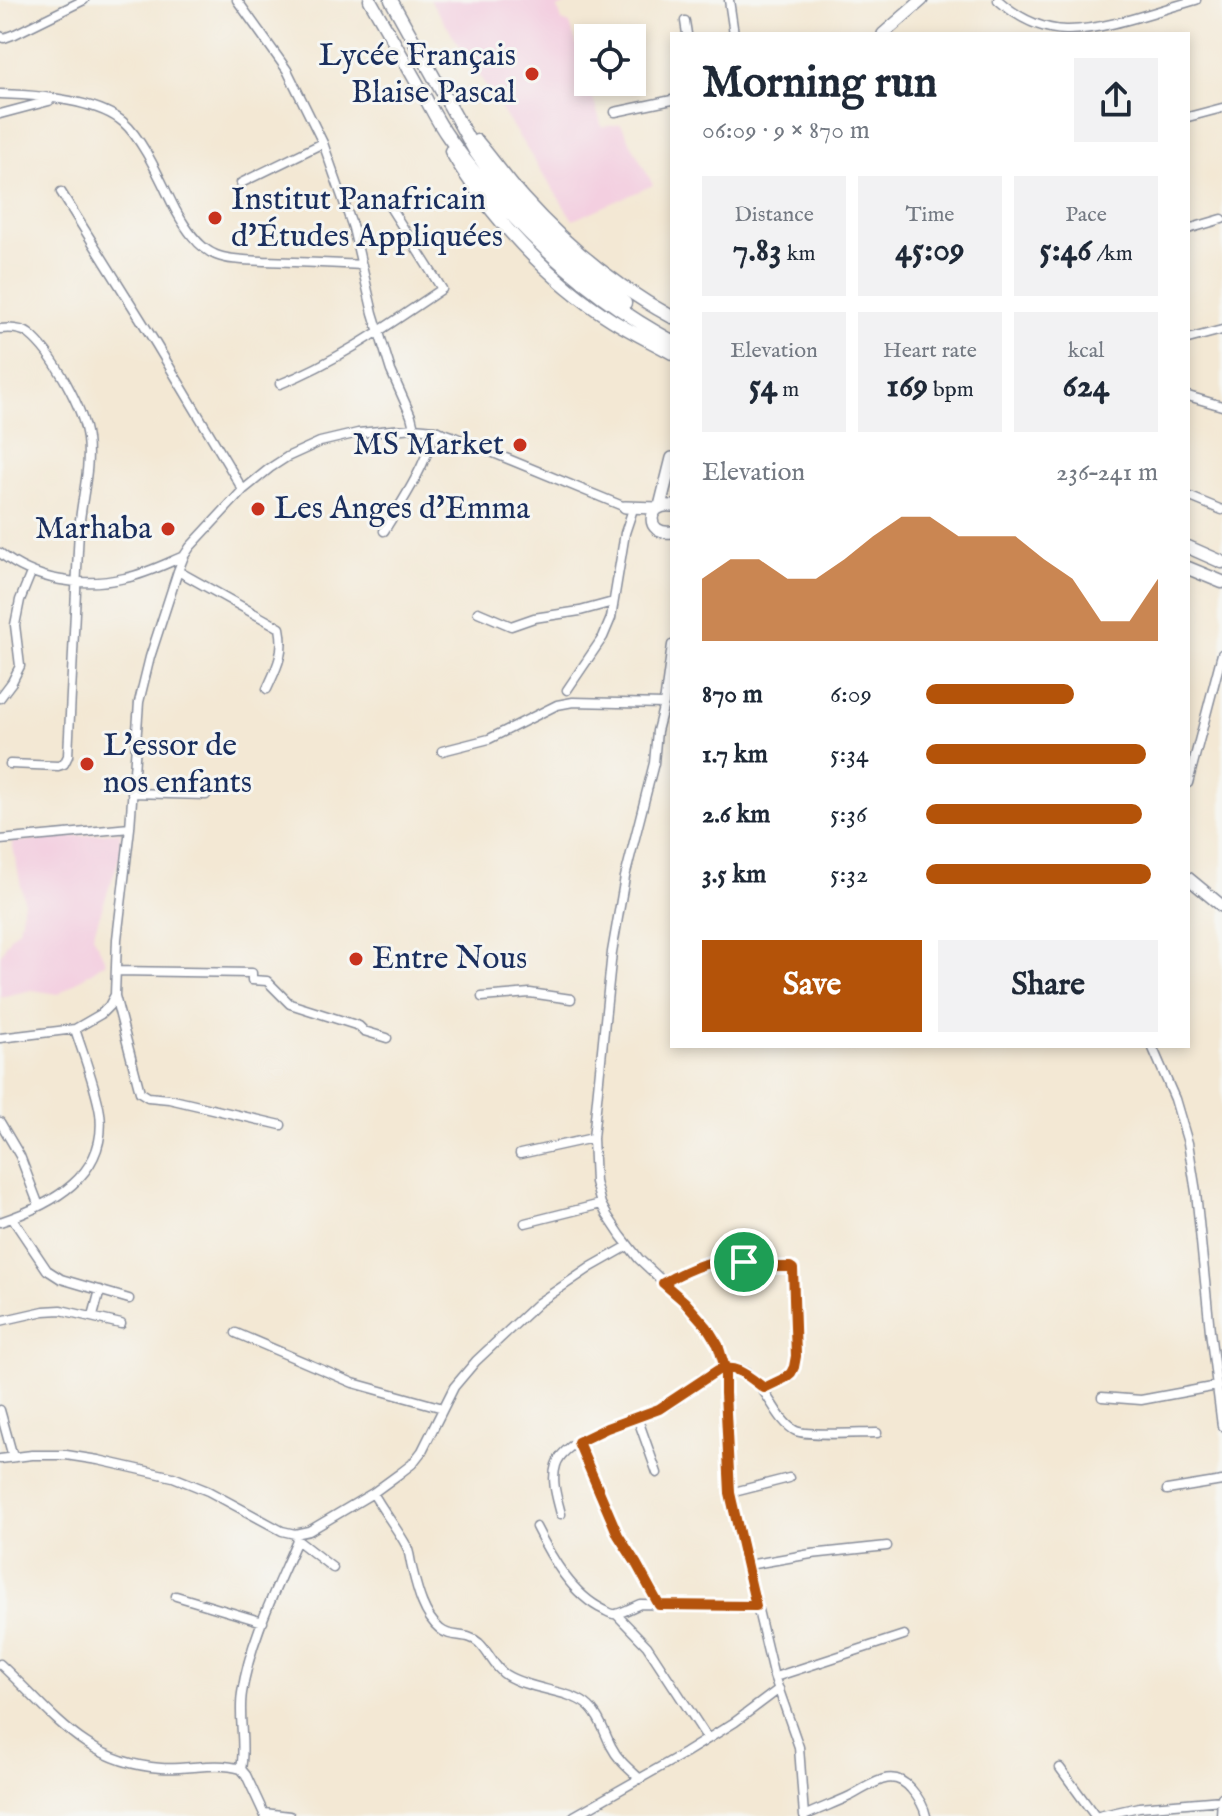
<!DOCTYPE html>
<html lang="en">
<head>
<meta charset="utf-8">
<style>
	body { margin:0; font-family:"IM FELL English",serif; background:#f2f2f3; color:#1f2937; height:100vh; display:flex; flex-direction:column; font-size:30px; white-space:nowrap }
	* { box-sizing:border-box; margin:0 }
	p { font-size:26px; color:#747a83 }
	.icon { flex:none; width:44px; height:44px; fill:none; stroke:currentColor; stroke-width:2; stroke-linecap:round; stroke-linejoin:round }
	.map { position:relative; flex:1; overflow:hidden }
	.details { position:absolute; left:670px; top:32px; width:520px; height:1016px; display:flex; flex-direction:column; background:#fff; border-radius:0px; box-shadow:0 4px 12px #0003 }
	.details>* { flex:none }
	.controls { position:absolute; left:574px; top:24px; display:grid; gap:16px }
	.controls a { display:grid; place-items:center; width:72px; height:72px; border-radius:0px; background:#fff; box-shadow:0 4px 12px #0003; font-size:40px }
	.pin { position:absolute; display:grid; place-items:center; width:68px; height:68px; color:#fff; margin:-34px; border:4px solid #fff; border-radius:50%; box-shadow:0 2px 8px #0007 }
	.round { display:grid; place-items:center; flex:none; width:84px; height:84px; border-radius:0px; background:#f2f2f3 }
	.head { display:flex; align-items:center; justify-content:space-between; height:136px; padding:0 32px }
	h1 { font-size:44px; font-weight:700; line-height:60px }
	.figures { display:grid; grid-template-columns:repeat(3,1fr); gap:12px; height:136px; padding:8px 32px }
	.figures div { display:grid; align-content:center; border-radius:0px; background:#f2f2f3; text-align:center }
	.figures b { font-size:34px; font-weight:700 }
	.figures small { font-size:22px; font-weight:400 }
	.figures p { font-size:22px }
	.chart { height:224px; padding:16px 32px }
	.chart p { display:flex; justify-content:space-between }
	.chart svg { width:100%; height:144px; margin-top:8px; fill:#b45309; opacity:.7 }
	.primary-button { display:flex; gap:16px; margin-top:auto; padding:16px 32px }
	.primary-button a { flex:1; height:92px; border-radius:0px; background:#b45309; color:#fff; font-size:32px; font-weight:700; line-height:92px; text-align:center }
	.primary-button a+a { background:#f2f2f3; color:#1f2937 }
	ul { padding:0 32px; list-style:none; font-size:26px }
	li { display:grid; grid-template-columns:128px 96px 1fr; align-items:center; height:60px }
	li i { height:20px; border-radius:10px; background:#b45309 }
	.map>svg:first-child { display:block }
</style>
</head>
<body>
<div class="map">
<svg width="1222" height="1816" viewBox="0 0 1222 1816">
	<rect width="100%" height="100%" fill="#f6f6f2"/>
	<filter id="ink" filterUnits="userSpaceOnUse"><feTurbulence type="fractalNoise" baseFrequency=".0125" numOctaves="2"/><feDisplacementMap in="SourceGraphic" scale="16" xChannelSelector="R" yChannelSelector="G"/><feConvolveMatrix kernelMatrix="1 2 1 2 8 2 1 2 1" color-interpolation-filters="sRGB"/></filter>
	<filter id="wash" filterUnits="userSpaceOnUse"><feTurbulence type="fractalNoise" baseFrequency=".006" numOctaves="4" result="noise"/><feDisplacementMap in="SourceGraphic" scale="32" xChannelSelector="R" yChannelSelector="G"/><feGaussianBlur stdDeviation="1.8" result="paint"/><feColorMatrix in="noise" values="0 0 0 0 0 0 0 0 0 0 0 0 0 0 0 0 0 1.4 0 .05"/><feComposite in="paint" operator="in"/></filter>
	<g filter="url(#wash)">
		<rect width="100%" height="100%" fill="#f3e8d4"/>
		<path fill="#f3cfe0" d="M430,0H577L558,8L562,21L570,24L602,127L621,124L653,185L573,220Z
			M120,832L121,853L93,935L106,962L59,994L32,990L0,997V956L10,937L19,929L24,901L12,842Z"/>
	</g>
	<g filter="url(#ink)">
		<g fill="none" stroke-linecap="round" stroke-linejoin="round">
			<defs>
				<path id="minor" d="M237,0L287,70L323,143L353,228L373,313L391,371L411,416L414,428
					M729,0L734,34
					M998,0C1017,17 1040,29 1066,30C1103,31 1159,10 1196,0
					M685,21L687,34
					M0,36L4,38L15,34L84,0
					M0,94C34,95 96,99 123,122C144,140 163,186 176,211C185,227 198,248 216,255C231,261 249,260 264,261C297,262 329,263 362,265
					M615,112L672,100
					M0,114L49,101
					M1188,117L1222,108
					M241,183L323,143
					M61,192L156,344L243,490
					M1188,229L1222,219
					M0,329C10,328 21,328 29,334C53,353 84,409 87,439C91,469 81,500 79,530C75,605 72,680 68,756L64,764L58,766L10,764
					M1188,339L1222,330
					M280,384C338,361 390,324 442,289L390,207
					M1188,396L1222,406
					M1188,496L1222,510
					M384,531C404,499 425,467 435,430
					M0,553C35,581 82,588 125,578C146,574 165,564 184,556
					M178,571L280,628C285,653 277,667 267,689
					M478,612L511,626L534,618L580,611L613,602
					M672,645L664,704L657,731L654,763L625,877L612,952L593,1138L595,1182L601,1204L607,1215L621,1236L639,1259L685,1302L707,1327L718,1345L725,1368V1393L730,1493L773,1673L799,1747L804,1816
					M567,690L603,637L611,618L625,533L632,512
					M0,698L12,682L20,666L15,625L20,600L31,573
					M442,751L489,739L557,705L573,702L664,704
					M1188,783L1222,654
					M132,793L206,795
					M0,840L130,828
					M116,971L252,973V980L267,981L290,1004L359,1026L364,1031L387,1038
					M115,996L140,1092L148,1097L169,1099L281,1125
					M482,997L530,993L571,999
					M0,1038L75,1029L101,1014L109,1006L115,995L117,939L130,828L139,702L150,657L178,571L184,556L190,547L243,490L270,468L287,457L320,442L358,433L414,428L435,430L452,436L625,507
					M1152,1046L1175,1099L1188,1143L1196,1192L1210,1331L1222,1426
					M0,1122L20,1156L39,1206
					M520,1154L593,1138
					M12,1218L47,1270L61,1279L129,1299
					M0,1222C51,1205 108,1176 100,1113C96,1087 83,1054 75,1029
					M525,1223L601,1204
					M663,1283L698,1265L714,1261L729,1260L770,1267H790L793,1269L794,1329L796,1356L794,1367L791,1373L785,1378L764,1388
					M93,1316L100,1290
					M0,1321L44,1311L61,1310L121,1324
					M236,1333L353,1383L443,1408
					M1102,1397L1141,1400L1217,1386
					M0,1410L13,1457
					M637,1417L657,1473
					M578,1442L618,1535L636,1563L659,1605
					M0,1459L32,1455H66L98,1460L173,1477L208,1491L282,1531L295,1534L309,1531L373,1493L399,1474L412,1464L422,1451L454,1387L476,1361L538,1303L591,1267L628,1246
					M1167,1490L1222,1481
					M373,1493C383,1511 396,1527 406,1545C410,1552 410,1561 412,1568C417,1588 423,1615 440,1629C451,1639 468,1632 479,1643C489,1652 494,1668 506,1675C530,1690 568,1690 586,1704C599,1714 604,1732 611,1746C618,1760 628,1768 639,1778
					M730,1493L789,1478
					M561,1514C557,1498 551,1481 556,1465C565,1435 636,1420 662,1408C682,1398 700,1382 718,1370C762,1357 769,1418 796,1431C807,1436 860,1433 877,1433
					M536,1527C551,1557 572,1595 604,1610C608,1612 612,1615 616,1614C622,1613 633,1607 640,1604L756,1606
					M297,1540L333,1568
					M748,1565L811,1554L887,1546
					M176,1596L263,1622
					M616,1614L647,1646L708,1739
					M0,1664C52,1712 84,1763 161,1768C188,1770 215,1761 241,1769
					M775,1677L904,1635
					M1060,1768L1095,1816
					M241,1769C246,1744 238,1719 242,1693C250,1640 276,1589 297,1540L295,1534
					M241,1769L246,1775L265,1816
					M264,1813L290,1816
					M574,1816L685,1753L735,1722L779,1689
					M804,1816C819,1809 835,1803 850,1796C872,1785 892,1766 911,1789C918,1797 924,1806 926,1816
					M1099,1816L1139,1807L1222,1800
					M1221,1816L1222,1797"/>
				<path id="major" d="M883,34L922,0
					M660,506L672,458
					M672,506C646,502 645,536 672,532
					M625,507L657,508
					M1188,878L1222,906"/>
				<path id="highway" d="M370,0C387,30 404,60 421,90C430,106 438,123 449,138C509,222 581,292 672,341
					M391,0L476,153L498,184L524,215L568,259L625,303
					M477,141C493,160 507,180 523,198C566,246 615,286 672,317
					M451,151C488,215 549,280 612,320C631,332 652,342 672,353
					M1188,547L1222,562
					M1188,568L1222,582"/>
			</defs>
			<use href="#minor" stroke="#878c99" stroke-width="11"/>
			<use href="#major" stroke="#878c99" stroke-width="14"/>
			<use href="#highway" stroke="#878c99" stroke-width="15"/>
			<use href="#minor" stroke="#fff" stroke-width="8"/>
			<use href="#major" stroke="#fff" stroke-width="11"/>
			<use href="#highway" stroke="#fff" stroke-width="12"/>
		</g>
	</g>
	<g fill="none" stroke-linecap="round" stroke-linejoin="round" filter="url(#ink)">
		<defs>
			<path id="route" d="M744,1262C713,1257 690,1268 663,1283L685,1302L707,1327L718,1345L725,1368V1393L730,1493L756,1606L659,1605L636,1563L618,1535L578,1442L607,1428L659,1409L718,1370C737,1364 749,1377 764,1388L785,1378L791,1373L794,1367L796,1356L793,1269L790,1267H770L744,1262"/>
		</defs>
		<use href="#route" stroke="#fff" stroke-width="16"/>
		<use href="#route" stroke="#b45309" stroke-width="10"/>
	</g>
	<g fill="#c8321e" stroke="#f6f6f2" stroke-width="3">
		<circle cx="532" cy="74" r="8"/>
		<circle cx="215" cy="218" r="8"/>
		<circle cx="520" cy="445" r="8"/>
		<circle cx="258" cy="509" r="8"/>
		<circle cx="168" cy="529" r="8"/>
		<circle cx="87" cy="764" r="8"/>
		<circle cx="356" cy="959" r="8"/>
	</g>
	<g text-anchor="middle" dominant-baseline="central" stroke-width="6" stroke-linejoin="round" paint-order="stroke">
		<g font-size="32" fill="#1b2f5e" stroke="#f6f6f2" text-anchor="start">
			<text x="516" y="56" text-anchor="end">Lycée Français<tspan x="516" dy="37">Blaise Pascal</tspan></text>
			<text x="231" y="200">Institut Panafricain<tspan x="231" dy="37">d'Études Appliquées</tspan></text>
			<text x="504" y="445" text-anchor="end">MS Market</text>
			<text x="274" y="509">Les Anges d'Emma</text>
			<text x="152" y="529" text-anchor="end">Marhaba</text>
			<text x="103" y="746">L'essor de<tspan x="103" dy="37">nos enfants</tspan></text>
			<text x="372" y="959">Entre Nous</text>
		</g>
	</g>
</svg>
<div class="controls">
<a><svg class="icon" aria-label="locate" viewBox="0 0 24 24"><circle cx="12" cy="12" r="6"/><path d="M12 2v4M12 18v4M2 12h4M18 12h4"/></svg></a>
</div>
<div class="pin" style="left:744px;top:1262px;background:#1e9e55"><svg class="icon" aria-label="arrive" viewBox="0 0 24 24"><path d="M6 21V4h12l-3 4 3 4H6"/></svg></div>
<section class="details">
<div class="head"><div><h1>Morning run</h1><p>06:09 · 9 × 870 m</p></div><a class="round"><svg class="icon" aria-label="share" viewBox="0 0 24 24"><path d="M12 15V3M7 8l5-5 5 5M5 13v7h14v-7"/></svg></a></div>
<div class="figures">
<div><p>Distance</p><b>7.83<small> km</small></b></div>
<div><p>Time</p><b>45:09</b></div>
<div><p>Pace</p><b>5:46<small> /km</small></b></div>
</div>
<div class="figures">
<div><p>Elevation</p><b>54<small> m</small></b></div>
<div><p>Heart rate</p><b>169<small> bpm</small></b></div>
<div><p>kcal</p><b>624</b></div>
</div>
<div class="chart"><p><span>Elevation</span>236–241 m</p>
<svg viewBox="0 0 160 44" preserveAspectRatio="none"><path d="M0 44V25L10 19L20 19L30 25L40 25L50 19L60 12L70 6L80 6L90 12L100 12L110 12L120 19L130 25L140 38L150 38L160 25V44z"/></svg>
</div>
<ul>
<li><b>870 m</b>6:09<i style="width:64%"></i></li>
<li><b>1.7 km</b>5:34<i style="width:95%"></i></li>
<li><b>2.6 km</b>5:36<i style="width:93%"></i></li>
<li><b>3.5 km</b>5:32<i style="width:97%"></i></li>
</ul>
<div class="primary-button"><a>Save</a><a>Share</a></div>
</section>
</div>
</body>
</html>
